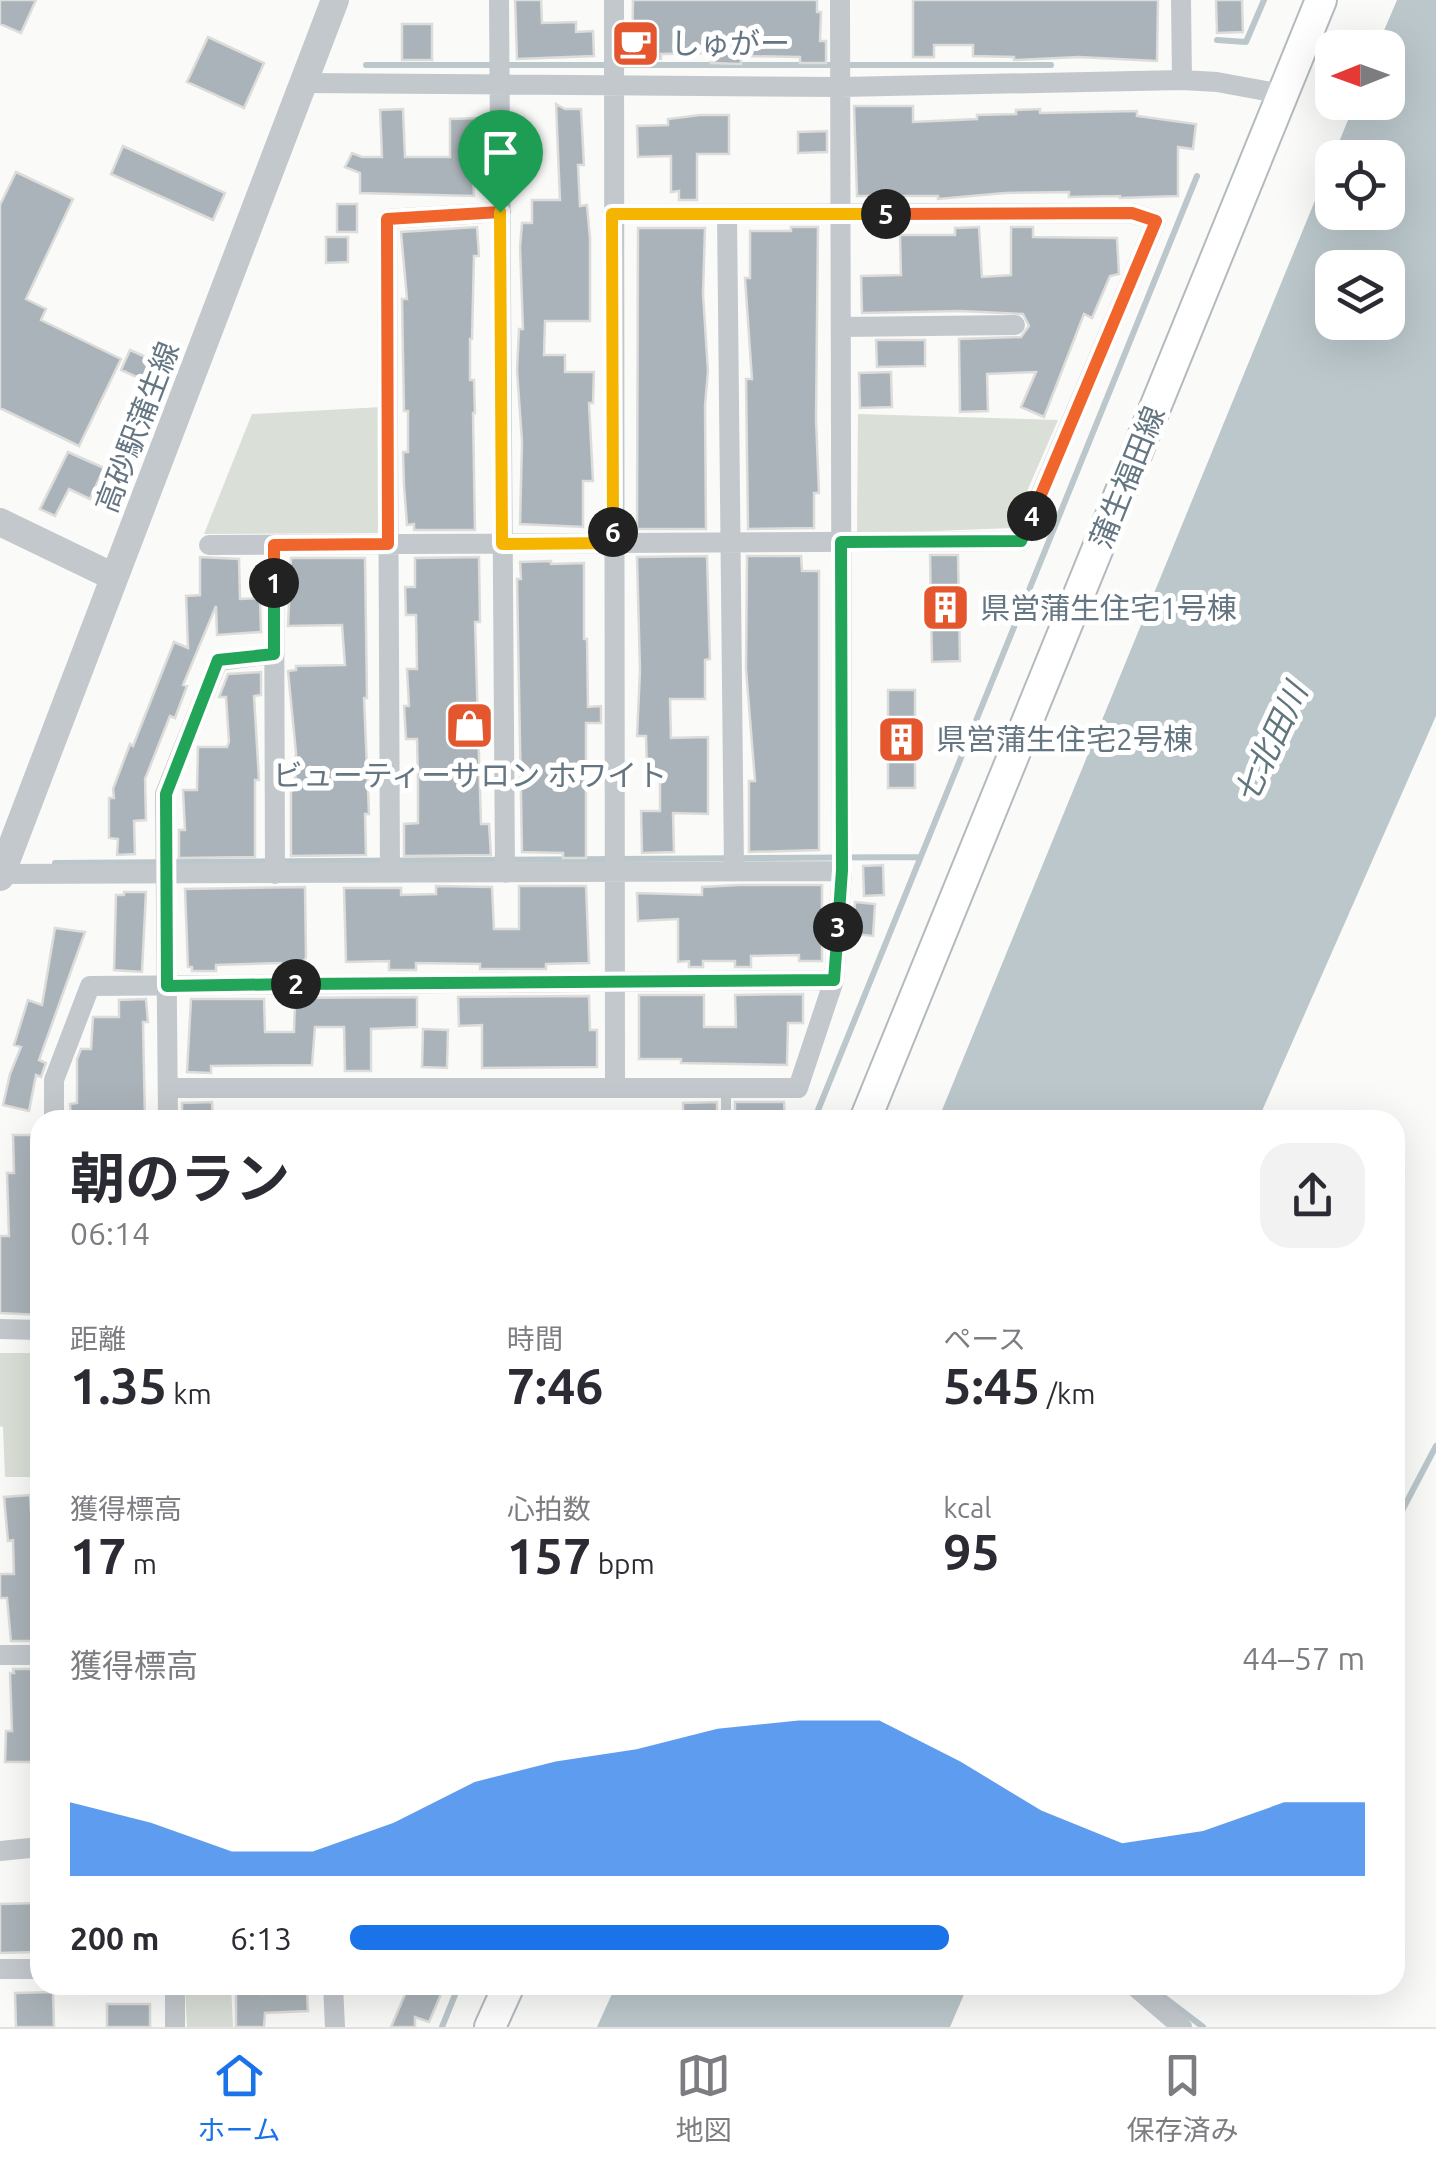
<!DOCTYPE html>
<html lang="ja">
<head>
<meta charset="utf-8">
<style>
	body { margin:0; font-family:Ubuntu,"Noto Sans JP",sans-serif; background:#f2f2f3; color:#2b2b33; height:100vh; display:flex; flex-direction:column; font-size:38px; white-space:nowrap }
	* { box-sizing:border-box; margin:0 }
	p { font-size:32px; color:#7c7c81 }
	.icon { flex:none; width:55px; height:55px; fill:none; stroke:currentColor; stroke-width:2; stroke-linecap:round; stroke-linejoin:round }
	.map { position:relative; flex:1; overflow:hidden }
	.drawer { position:absolute; left:30px; top:1110px; width:1375px; height:885px; display:flex; flex-direction:column; background:#fff; border-radius:30px; box-shadow:0 10px 40px #0002 }
	.drawer>* { flex:none }
	.needle { width:65px; rotate:269deg }
	.controls { position:absolute; left:1315px; top:30px; display:grid; gap:20px }
	.controls a { display:grid; place-items:center; width:90px; height:90px; border-radius:20px; background:#fff; box-shadow:0 10px 40px #0002; font-size:50px }
	.pin { position:absolute; display:grid; place-items:center; width:85px; height:85px; color:#fff; margin:-102px -42px; border-radius:50% 50% 50% 0; rotate:-45deg; box-shadow:0 0 10px #0007 }
	.pin .icon { rotate:45deg }
	.km { position:absolute; width:50px; height:50px; margin:-25px; border-radius:50%; background:#222; color:#fff; font-size:28px; line-height:50px; text-align:center }
	.round { display:grid; place-items:center; flex:none; width:105px; height:105px; border-radius:30px; background:#f2f2f3 }
	.overview { display:flex; align-items:center; justify-content:space-between; height:170px; padding:0 40px }
	h1 { font-size:55px; font-weight:700; line-height:75px }
	.metrics { display:grid; grid-template-columns:repeat(3,1fr); gap:15px; height:170px; padding:10px 40px }
	.metrics div { display:grid; align-content:center }
	.metrics b { font-size:50px; font-weight:700 }
	.metrics small { font-size:28px; font-weight:400 }
	.metrics p { font-size:28px }
	.chart { height:280px; padding:20px 40px }
	.chart p { display:flex; justify-content:space-between }
	.chart svg { width:100%; height:180px; margin-top:10px; fill:#1a73e8; opacity:.7 }
	ul { padding:0 40px; list-style:none; font-size:32px }
	li { display:grid; grid-template-columns:160px 120px 1fr; align-items:center; height:75px }
	li i { height:25px; border-radius:12px; background:#1a73e8 }
	.tab-bar { display:flex; justify-content:space-around; align-items:center; height:140px; border-top:2px solid #e1e1e2; background:#fff; font-size:28px; color:#7c7c81 }
	.tab-bar a { display:grid; justify-items:center; gap:5px }
	.tab-bar .active { color:#1a73e8 }
	.map>svg:first-child { display:block }
</style>
</head>
<body>
<div class="map">
<svg width="1436" height="2027" viewBox="0 0 1436 2027">
	<rect width="100%" height="100%" fill="#fafaf8"/>
	<path fill="#dadfd7" d="M382,407V533L204,534L252,414Z
		M858,414L1058,420L1011,528L857,534Z
		M0,1353H40V1477H5L3,1427L0,1426Z
		M185,1985H231L233,2027H187Z"/>
	<path fill="#bbc7cb" fill-rule="evenodd" d="M1397,0H1436V716L1258,1120H938L1355,103L1388,102V48L1377,47ZM1332,158H1388V212H1332ZM1332,268H1388V322H1332Z
		M616,1985H968L950,2027H597Z"/>
	<g fill="none" stroke-linecap="round" stroke-linejoin="round">
		<path stroke="#bbc7cb" stroke-width="6" d="M1217,40L1246,42L1264,0
			M366,65H1051
			M55,863L920,857
			M814,1120L1197,176
			M1395,1524L1436,1446
			M1148,1985L1203,2027
			M442,2027L459,1985"/>
	</g>
	<path fill="#aab3b9" stroke="#dcdcda" stroke-width="2.5" d="M0,0H36L21,33L0,24Z
		M515,0H541L542,23L576,22V32L593,31L594,56L517,59Z
		M633,0H817V12H821L820,41H826V63H800V57L741,56V64L711,63V53L661,54V59L632,58Z
		M913,0H1158L1157,61L1079,57L1014,60V57L973,56V45H934V57H913Z
		M1216,0H1242L1243,32L1217,33Z
		M402,24H432V60H402Z
		M208,37L264,63L244,108L187,82Z
		M556,104L565,109H581L584,165H578L580,206L587,205L590,238V321H545L544,355H565V372H594L593,403H589L593,481H583V527L520,524L522,442L517,370L519,329H523L520,247L522,223H532V200H560Z
		M854,106H913V122L977,119V115L1016,114V110L1040,109V113L1137,111V116L1196,124L1193,149L1178,147V196L1120,198V196L1069,197V192L1005,193L938,199V196H857Z
		M403,109L405,157H450V119L480,118L485,172H473L474,196L360,193V173L345,167L352,153L362,157H382L380,110Z
		M700,115H729V154H697V200H679V191L671,192V156L638,157L637,126L668,125V119Z
		M827,131V152L798,153V132Z
		M123,146L225,193L213,220L111,174Z
		M16,172L73,199L26,299L46,309L41,320L121,359L79,446L0,408V205Z
		M337,204H357V232H337Z
		M477,227L479,256H474L472,339H470V380H474L475,413H473L475,530H414V524L407,525L404,486L403,452H408V411H404L402,299H407L401,232Z
		M791,227H818L816,419L819,493H814V528L748,529L746,379H752L745,278H750V231H791Z
		M979,227L982,277L1011,275V227H1033V237L1117,238L1119,274L1110,276L1092,318L1084,314L1044,417L1021,407L1036,372L987,374L988,411L960,412L959,339L1021,337L1029,326L1023,314L960,311L862,313L861,276L901,275L900,235H955V228Z
		M638,228H705L703,294L708,371L705,406L706,529H637Z
		M326,237H348V262L326,263Z
		M876,340H925V366L877,367Z
		M130,350L157,362L148,382L121,370Z
		M891,372L892,407L860,408L859,373Z
		M68,452L104,468L90,499L69,489L55,516L40,509Z
		M930,555H958L960,661L932,662Z
		M707,556L710,659L705,660V699H670L671,738L708,737V814L673,813L674,852L642,853L641,811H660V773L647,774L646,736H637L640,671L637,557Z
		M747,556H801L802,571H819V850L749,852V781H755L746,669Z
		M200,557L239,559L240,599L260,598L261,632L217,635L216,606L183,685L187,686L175,718L170,716L145,779L146,820L134,821L135,854L117,855L118,839L109,838V798H114L113,789L130,744L133,746L174,642L188,648L186,596L200,595Z
		M479,557L480,622H475L481,824H489L491,855L404,856V824L418,823V780L417,739H406L404,706H409L407,669H417L416,615H406L405,587H415V558Z
		M291,558H365L367,698H364L369,814H365L366,855L291,856V787H295L296,753L288,671L296,670V666L345,665L342,625L288,626Z
		M551,561V564L584,563V639H587L588,707L601,706V723H586V858H563V853L522,852L517,579H521L520,562Z
		M261,672V695L254,696L259,780H255V857L179,858V830H185L183,790H197L198,747H227L229,742L226,697H219L228,674Z
		M888,690H915V788H888Z
		M883,865L884,895L864,896L863,866Z
		M739,885H822V961H799V955L751,956V967H735V961H703V967H689V961L678,962V919L638,921L637,893L702,895V887Z
		M436,886L492,887L494,929H519V886H586L589,963L546,964V969H480V964L416,963V970H389V961L346,962L344,888H401V895L436,894Z
		M305,887L306,957L299,971H281V963L216,965V971H192V967H188L185,889Z
		M124,892H146L142,972L114,970L116,895H124Z
		M855,902L875,904L873,936L853,934Z
		M55,928L85,932L39,1060L46,1063L41,1077L36,1075L29,1111L3,1105L10,1074L21,1047L14,1045L28,1000L42,1005Z
		M803,994V1023H788L787,1065L681,1063V1059H639V995H704V1027H736L735,995Z
		M589,996L590,1030H597V1067L482,1068V1025L459,1026L458,997Z
		M417,997V1027L371,1029V1071H345L344,1027H315L312,1065L211,1066V1073L187,1072L191,999H264L265,1032H294L295,998Z
		M146,999L148,1022H143L145,1120H71L70,1104L77,1103V1059L81,1049H91L93,1017H119V1000Z
		M423,1029L448,1030L447,1068L422,1067Z
		M212,1102L213,1120H182V1103Z
		M717,1102V1120H683V1103Z
		M735,1102H784L785,1120H735Z
		M13,1135H35L37,1208L34,1283H39L40,1315L0,1313V1236H9L7,1173H14Z
		M30,1495L32,1527L40,1526V1641H11L7,1598H0V1574H14L13,1540L8,1541L4,1497Z
		M13,1669H40V1723H34L33,1762H5L6,1731H12L10,1673H14Z
		M40,1903V1952L0,1953V1904Z
		M236,1985H262V1994L307,1992L308,2011L265,2013L264,2027H236Z
		M409,1985H445L429,2022L415,2017V2027H391Z
		M53,1992L54,2027H16L15,1993Z
		M107,2004H150V2027H107Z"/>
	<g fill="none" stroke-linecap="round" stroke-linejoin="round">
		<defs>
			<path id="secondary" d="M865,1120L1321,0
				M490,2027L509,1985"/>
		</defs>
		<use href="#secondary" stroke="#b3babf" stroke-width="34"/>
		<path stroke="#c3c8cc" stroke-width="10" d="M726,1088V1120"/>
		<path stroke="#c3c8cc" stroke-width="20" d="M499,0L505,873
			M614,0L615,1088
			M1181,0L1182,80
			M303,83L841,87L1182,80L1217,82L1282,94
			M727,214L734,871
			M841,327L1015,325
			M209,545L1021,541L1156,221L1132,213L612,214
			M274,545L275,874
			M390,873L387,219L501,212
			M1,874L842,871
			M168,1088H798L834,980L842,871L840,0
			M54,1120V1080L90,986L834,980
			M168,1120L165,794L218,661L274,654
			M0,1329L40,1330
			M0,1655H40
			M0,1851L40,1847
			M0,1969H40
			M175,1985V2027
			M333,1985L335,2027
			M1133,1985L1182,2027"/>
		<path stroke="#c3c8cc" stroke-width="28" d="M0,522L114,577
			M0,877L335,0"/>
		<use href="#secondary" stroke="#fff" stroke-width="30"/>
	</g>
	<g fill="none" stroke-linecap="round" stroke-linejoin="round">
		<defs>
			<path id="split-1" d="M274,583V545L388,544L387,219L500,212"/>
			<path id="split-2" d="M274,583V654L218,660L166,794L167,986L296,984"/>
			<path id="split-3" d="M296,984L834,980L838,927"/>
			<path id="split-4" d="M838,927L842,870L841,542L1021,541L1032,516"/>
			<path id="split-5" d="M886,214L1132,213L1156,221L1032,516"/>
			<path id="split-6" d="M613,532L612,214H886"/>
			<path id="split-7" d="M500,212L502,544L613,543V532"/>
		</defs>
		<use href="#split-1" stroke="#fff" stroke-width="20"/>
		<use href="#split-2" stroke="#fff" stroke-width="20"/>
		<use href="#split-3" stroke="#fff" stroke-width="20"/>
		<use href="#split-4" stroke="#fff" stroke-width="20"/>
		<use href="#split-5" stroke="#fff" stroke-width="20"/>
		<use href="#split-6" stroke="#fff" stroke-width="20"/>
		<use href="#split-7" stroke="#fff" stroke-width="20"/>
		<use href="#split-1" stroke="#f0652b" stroke-width="12"/>
		<use href="#split-2" stroke="#22a559" stroke-width="12"/>
		<use href="#split-3" stroke="#22a559" stroke-width="12"/>
		<use href="#split-4" stroke="#22a559" stroke-width="12"/>
		<use href="#split-5" stroke="#f0652b" stroke-width="12"/>
		<use href="#split-6" stroke="#f5b400" stroke-width="12"/>
		<use href="#split-7" stroke="#f5b400" stroke-width="12"/>
	</g>
	<defs>
		<symbol id="cafe-square" viewBox="-11 -11 22 22"><rect x="-9" y="-9" width="18" height="18" rx="4" fill="#e4572e" stroke="#fff"/><path d="M-5.5-4.5H6V0H3Q3 3.5 0 3.5H-2.5Q-5.5 3.5-5.5 0ZM3-3.2v2h1.7v-2ZM-6 4.5H4V6H-6Z" fill="#fff"/></symbol>
		<symbol id="building-square" viewBox="-11 -11 22 22"><rect x="-9" y="-9" width="18" height="18" rx="4" fill="#e4572e" stroke="#fff"/><path d="M-4-6H4V6H1V3H-1V6H-4ZM-2.5-4.3h1.7v1.8h-1.7ZM.8-4.3h1.7v1.8H.8ZM-2.5-1h1.7V.8h-1.7ZM.8-1h1.7V.8H.8Z" fill="#fff"/></symbol>
		<symbol id="shop-square" viewBox="-11 -11 22 22"><rect x="-9" y="-9" width="18" height="18" rx="4" fill="#e4572e" stroke="#fff"/><path d="M-5-2.5h2.3a2.7 3.5 0 0 1 5.4 0H5L5.5 6h-11ZM-1.5-2.5h3a1.5 2.3 0 0 0-3 0Z" fill="#fff"/></symbol>
	</defs>
	<g fill-rule="evenodd">
		<use href="#cafe-square" x="608" y="16" width="55" height="55"/>
		<use href="#building-square" x="918" y="580" width="55" height="55"/>
		<use href="#shop-square" x="442" y="698" width="55" height="55"/>
		<use href="#building-square" x="874" y="712" width="55" height="55"/>
	</g>
	<g text-anchor="middle" dominant-baseline="central" stroke-width="10" stroke-linejoin="round" paint-order="stroke">
		<g font-size="30" fill="#657683" stroke="#fff" text-anchor="start">
			<text x="670" y="43">しゅがー</text>
			<text x="980" y="608">県営蒲生住宅1号棟</text>
			<text x="936" y="739">県営蒲生住宅2号棟</text>
			<text x="470" y="775" text-anchor="middle">ビューティーサロン ホワイト</text>
		</g>
		<g font-size="30" fill="#657683" stroke="#fff">
			<text transform="translate(137 427) rotate(-69)">高砂駅蒲生線</text>
			<text transform="translate(1127 477) rotate(-68)">蒲生福田線</text>
		</g>
		<g font-size="32" font-style="italic" fill="#60757c" stroke="#fff">
			<text transform="translate(1270 743) rotate(-65)">七北田川</text>
		</g>
	</g>
</svg>
<div class="controls">
<a><svg class="needle" viewBox="-14 -14 28 28"><path d="M0-13l5 13h-10z" fill="#e53935"/><path d="M0 13l5-13h-10z" fill="#7c7c81"/></svg></a>
<a><svg class="icon" aria-label="locate" viewBox="0 0 24 24"><circle cx="12" cy="12" r="6"/><path d="M12 2v4M12 18v4M2 12h4M18 12h4"/></svg></a>
<a><svg class="icon" aria-label="layers" viewBox="0 0 24 24"><path d="M12 4l9 5-9 5-9-5zM3 14l9 5 9-5"/></svg></a>
</div>
<div class="pin" style="left:500px;top:212px;background:#1e9e55"><svg class="icon" aria-label="arrive" viewBox="0 0 24 24"><path d="M6 21V4h12l-3 4 3 4H6"/></svg></div>
<b class="km" style="left:274px;top:583px">1</b>
<b class="km" style="left:296px;top:984px">2</b>
<b class="km" style="left:838px;top:927px">3</b>
<b class="km" style="left:1032px;top:516px">4</b>
<b class="km" style="left:886px;top:214px">5</b>
<b class="km" style="left:613px;top:532px">6</b>
<section class="drawer">
<div class="overview"><div><h1>朝のラン</h1><p>06:14</p></div><a class="round"><svg class="icon" aria-label="share" viewBox="0 0 24 24"><path d="M12 15V3M7 8l5-5 5 5M5 13v7h14v-7"/></svg></a></div>
<div class="metrics">
<div><p>距離</p><b>1.35<small> km</small></b></div>
<div><p>時間</p><b>7:46</b></div>
<div><p>ペース</p><b>5:45<small> /km</small></b></div>
</div>
<div class="metrics">
<div><p>獲得標高</p><b>17<small> m</small></b></div>
<div><p>心拍数</p><b>157<small> bpm</small></b></div>
<div><p>kcal</p><b>95</b></div>
</div>
<div class="chart"><p><span>獲得標高</span>44–57 m</p>
<svg viewBox="0 0 160 44" preserveAspectRatio="none"><path d="M0 44V26L10 31L20 38L30 38L40 31L50 21L60 16L70 13L80 8L90 6L100 6L110 16L120 28L130 36L140 33L150 26L160 26V44z"/></svg>
</div>
<ul>
<li><b>200 m</b>6:13<i style="width:59%"></i></li>
</ul>
</section>
</div>
<nav class="tab-bar">
<a class="active"><svg class="icon" aria-label="home" viewBox="0 0 24 24"><path d="M3 11l9-7 9 7M6 9v11h12V9"/></svg>ホーム</a>
<a><svg class="icon" aria-label="map" viewBox="0 0 24 24"><path d="M3 6l6-2 6 2 6-2v14l-6 2-6-2-6 2zM9 4v14M15 6v14"/></svg>地図</a>
<a><svg class="icon" aria-label="saved" viewBox="0 0 24 24"><path d="M7 4h10v16l-5-4-5 4z"/></svg>保存済み</a>
</nav>
</body>
</html>
